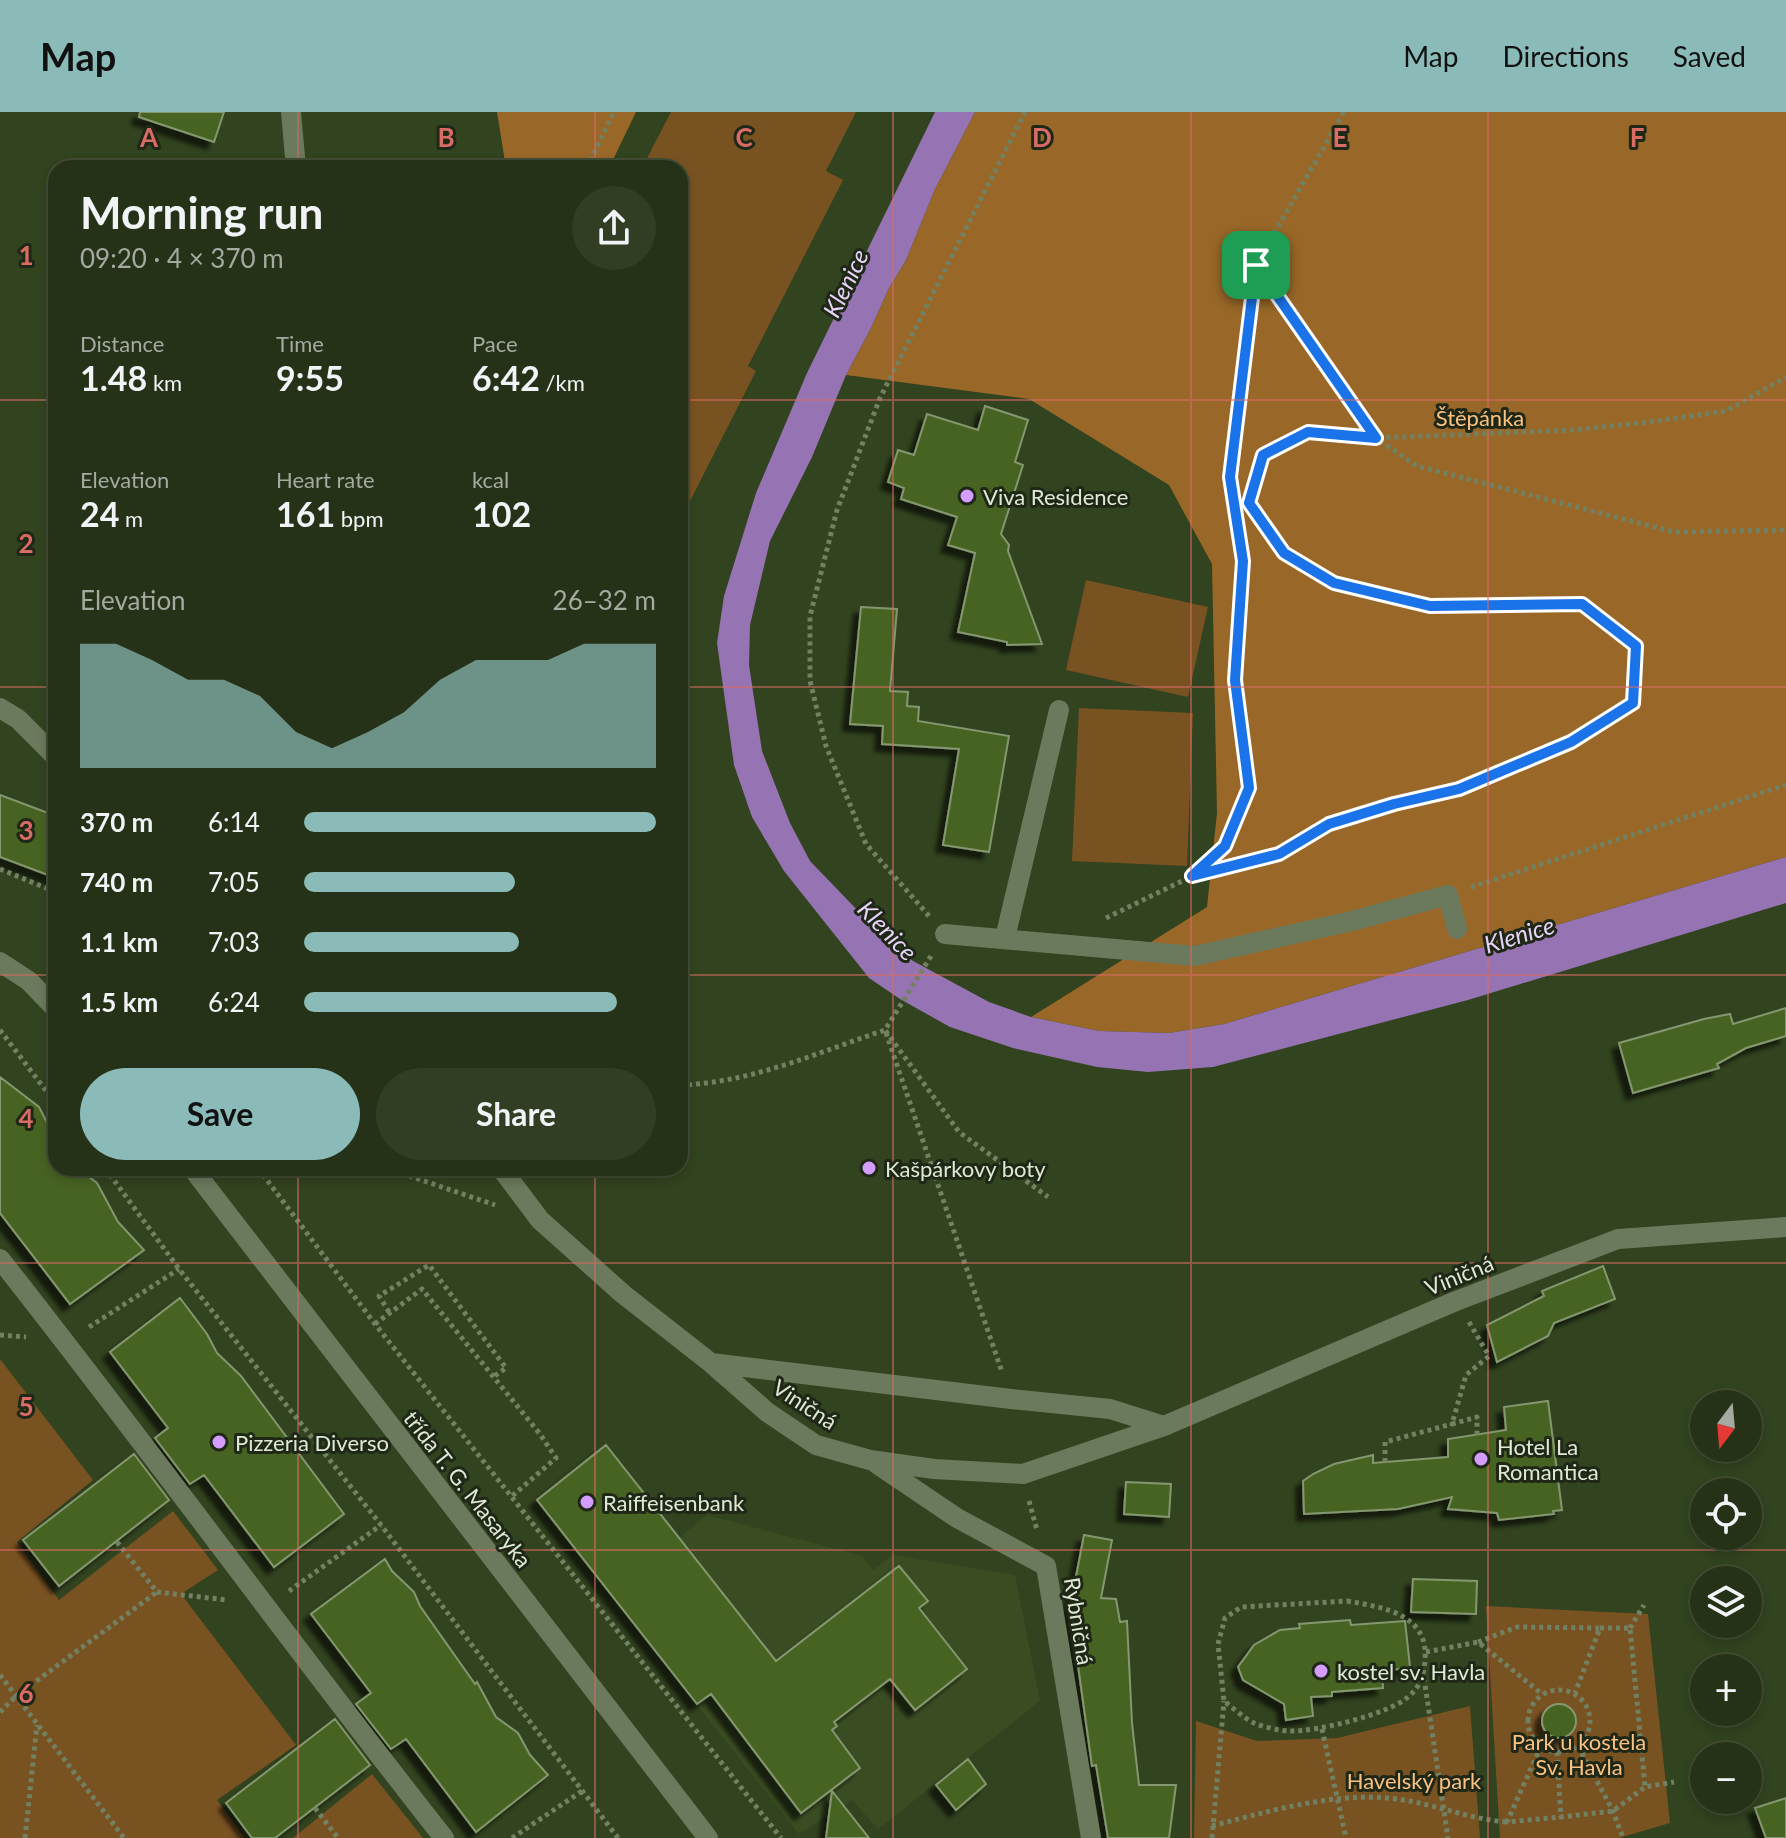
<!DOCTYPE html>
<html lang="en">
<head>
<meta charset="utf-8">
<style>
	body { margin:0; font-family:Lato,sans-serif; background:#323e24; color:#f1f3f6; height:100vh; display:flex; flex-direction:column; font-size:30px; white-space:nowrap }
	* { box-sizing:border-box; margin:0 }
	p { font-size:26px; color:#a4aaa1 }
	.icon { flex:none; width:44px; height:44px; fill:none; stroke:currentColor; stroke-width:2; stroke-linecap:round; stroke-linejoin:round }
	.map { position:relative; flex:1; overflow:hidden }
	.drawer { position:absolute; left:48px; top:48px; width:640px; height:1016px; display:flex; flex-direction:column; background:#263217; border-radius:24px; box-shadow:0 4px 12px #0003,0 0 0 2px #424d36 }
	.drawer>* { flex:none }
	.needle { width:52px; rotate:196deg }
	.controls { position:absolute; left:1690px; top:1278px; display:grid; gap:16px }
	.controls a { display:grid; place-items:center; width:72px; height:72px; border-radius:50%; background:#263217; box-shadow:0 4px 12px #0003,0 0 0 2px #424d36; font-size:40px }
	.pin { position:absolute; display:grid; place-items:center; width:68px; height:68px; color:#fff; margin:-34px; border-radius:16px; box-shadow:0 4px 12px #0006 }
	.round { display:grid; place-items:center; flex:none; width:84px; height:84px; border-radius:42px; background:#323e24 }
	.headline { display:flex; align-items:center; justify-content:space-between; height:136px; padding:0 32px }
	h1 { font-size:44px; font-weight:700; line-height:60px }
	.metrics { display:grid; grid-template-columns:repeat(3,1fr); gap:12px; height:136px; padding:8px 32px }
	.metrics div { display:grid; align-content:center }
	.metrics b { font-size:34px; font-weight:700 }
	.metrics small { font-size:22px; font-weight:400 }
	.metrics p { font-size:22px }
	.chart { height:224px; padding:16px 32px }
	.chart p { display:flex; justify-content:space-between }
	.chart svg { width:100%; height:144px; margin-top:8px; fill:#8bbbb9; opacity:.7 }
	.cta { display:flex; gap:16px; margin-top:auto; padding:16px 32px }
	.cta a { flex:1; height:92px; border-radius:48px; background:#8bbbb9; color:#111; font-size:32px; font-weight:700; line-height:92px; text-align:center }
	.cta a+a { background:#323e24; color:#f1f3f6 }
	ul { padding:0 32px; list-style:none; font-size:26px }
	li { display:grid; grid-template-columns:128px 96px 1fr; align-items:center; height:60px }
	li i { height:20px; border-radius:10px; background:#8bbbb9 }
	header { display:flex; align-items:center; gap:48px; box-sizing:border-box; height:112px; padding:0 40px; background:#8bbbb9; color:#111 }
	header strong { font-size:38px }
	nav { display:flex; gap:44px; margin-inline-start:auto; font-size:28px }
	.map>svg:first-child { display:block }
</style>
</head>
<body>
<header>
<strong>Map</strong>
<nav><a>Map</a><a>Directions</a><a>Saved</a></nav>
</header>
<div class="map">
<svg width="1786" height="1726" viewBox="0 0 1786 1726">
	<defs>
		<filter id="shadow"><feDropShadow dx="-7" dy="7" stdDeviation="2" flood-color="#0009"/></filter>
	</defs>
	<rect width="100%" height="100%" fill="#32431f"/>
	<path fill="#3a4d22" d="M707,1403L863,1444L873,1458L892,1443L1015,1463L1040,1589L878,1717L852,1688L799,1722L610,1482Z"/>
	<path fill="#795222" d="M671,0H856L826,59L843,68L748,254L756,259L680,409V56H642Z
		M1086,468L1208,495L1188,585L1066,558Z
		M1079,596L1193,601L1187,754L1072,749Z
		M0,1247L93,1368L17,1430L59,1488L173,1399L218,1458L181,1482L296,1633L217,1688L245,1726H0Z
		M1486,1494L1648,1502L1670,1711L1619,1726H1500Z
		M1470,1594L1480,1726H1194L1196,1609L1257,1629L1337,1626Z
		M372,1662L423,1726H293Z"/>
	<path fill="#996828" d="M497,0H636L609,56H506Z
		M975,0H1786V745L1224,912L1169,921L1099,919L1031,905L1207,795L1217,701L1212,452L1169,373L1029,287L846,263L871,216L888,178L906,148L935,77Z"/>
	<path fill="#9673b2" d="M935,0H975L935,77L906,148L888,178L871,216L846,263L812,345L770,429L750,513L749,553L762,639L790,711L810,749L889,831L913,849L989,890L1031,905L1099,919L1169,921L1224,912L1786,745V791L1468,888L1213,955L1148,960L1097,955L1013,936L950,915L900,887L869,866L784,759L752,705L734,653L717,531L724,484L756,381L807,261Z"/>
	<path fill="#476420" stroke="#849770" stroke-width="2" filter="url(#shadow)" d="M140,0H224L214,30L139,5Z
		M985,294L1028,308L1015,350L1023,353L1001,422L1009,433L1008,439L1042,532L1007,533V530L958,520L975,441L948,433L957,405L901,387L904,376L888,370L898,338L914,343L927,302L978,318Z
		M861,495L897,497L890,579L908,580L907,594L919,595L918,609L1009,624L989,740L943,733L959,637L882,632L883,614L850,612Z
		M0,683L56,704V766L0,745Z
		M1786,896V924L1746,936L1717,952L1719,956L1633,981L1619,931L1704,907L1730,902L1733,912Z
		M0,965L39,995L56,1028V1056H77L97,1071L118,1110L144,1138L70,1192L0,1101Z
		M1603,1154L1615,1187L1554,1211L1548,1224L1497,1250L1487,1213L1544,1184L1542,1179Z
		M180,1186L207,1222L217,1241L241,1264L344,1402L274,1455L204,1363L190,1372L155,1326L168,1316L110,1240Z
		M1548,1289L1562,1398L1553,1399L1554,1402L1499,1408L1497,1401L1448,1397L1452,1385L1398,1397L1304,1402L1303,1369L1313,1362L1334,1352L1373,1343V1351L1448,1345V1327L1506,1318L1504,1295Z
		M606,1333L776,1549L899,1454L928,1489L919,1496L967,1557L915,1598L890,1567L834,1610L837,1614L832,1618L860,1656L801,1701L711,1582L697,1592L537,1388Z
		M134,1342L169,1388L59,1474L23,1428Z
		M1126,1370L1171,1372L1169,1405L1124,1402Z
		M1084,1423L1112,1428L1101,1486L1116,1487L1120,1510L1127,1509L1132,1611L1139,1673H1176L1169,1726H1108L1096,1653L1092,1654L1070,1496Z
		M385,1447L392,1459L414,1480L420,1494L475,1572L477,1570L496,1605L518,1621L530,1643L548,1663L476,1720L406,1627L391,1637L356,1592L371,1581L311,1502Z
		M1413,1467L1477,1469L1476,1502L1411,1500Z
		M1350,1508L1351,1513L1405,1509L1410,1555L1382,1560L1383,1576L1332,1580V1584L1311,1585L1313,1604L1286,1608L1284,1592L1243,1568L1238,1555L1254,1533L1280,1518L1300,1516L1299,1512Z
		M1542 1609a17 17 0 1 1 34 0a17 17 0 1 1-34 0Z
		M335,1607L370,1653L275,1726H252L226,1691Z
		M968,1647L986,1672L956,1698L936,1673Z
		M832,1679L869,1726H826Z
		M1786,1686V1726H1766L1755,1696Z"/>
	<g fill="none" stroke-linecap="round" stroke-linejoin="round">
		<path stroke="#728162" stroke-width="5" stroke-dasharray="4 4" stroke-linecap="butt" d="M1344,0L1256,153L1376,326L1417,354L1674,420L1786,418
			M587,56L614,0
			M0,757L51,778L56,785
			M1193,763L1225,734L1249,676L1235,568L1243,449L1230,365L1256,153
			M1471,775L1786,673
			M929,804L866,732L826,634L810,569V504L837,398L880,286L1025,0
			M1106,806L1192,764L1279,742L1329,712L1394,692L1459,677L1508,658L1571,630L1633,591L1636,534L1582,492L1430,494L1334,471L1284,441L1249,391L1263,343L1308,320L1376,326L1573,318L1649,310L1726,299L1786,265
			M931,844L885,918L959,1020L1048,1085
			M0,918L56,992
			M680,973C751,971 819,940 885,918L1002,1260
			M105,1056L179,1157L381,1413L618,1726
			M258,1056L375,1212L781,1726
			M386,1056L495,1093
			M389,1200L379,1184L429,1153L506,1256L493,1265
			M1469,1210L1489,1244L1466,1263L1452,1312L1477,1305V1323
			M375,1212L422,1177L540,1322L556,1346L511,1385
			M89,1215L179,1157
			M0,1223L26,1225
			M1385,1350V1330L1452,1312
			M1029,1389L1037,1418
			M117,1430L157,1480L227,1488
			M289,1479L381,1413
			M1347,1489C1381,1495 1429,1501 1425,1548C1424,1563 1421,1574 1408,1585C1389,1602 1316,1620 1290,1619C1280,1619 1264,1615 1254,1611C1244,1606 1233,1596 1224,1589L1218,1532L1225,1506L1241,1495Z
			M1600,1516H1630L1645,1675
			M1630,1516L1644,1493
			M1478,1530L1517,1515L1600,1516L1575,1581
			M1426,1540L1478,1530L1542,1582
			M0,1563L124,1726
			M1424,1566L1448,1726
			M1528 1609a31 31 0 1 1 62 0a31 31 0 1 1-62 0Z
			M0,1600L16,1584L157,1480
			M1322,1617L1346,1726
			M1541,1634L1507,1710L1561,1705
			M1578,1634L1613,1699L1623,1726
			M1557,1640L1561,1705L1613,1699L1645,1675L1674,1670
			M315,1696L338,1726
			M1212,1714C1266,1700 1330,1681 1387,1686C1428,1689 1466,1707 1507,1710
			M25,1726L37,1613
			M512,1726L582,1679
			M1212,1726L1224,1589"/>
		<path stroke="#6b795c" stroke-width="20" d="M291,0L296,56
			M0,596L18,607L56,645
			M945,822L1195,844L1352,809L1448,783L1457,817
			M1005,826L1059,598
			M0,850L29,869L56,897
			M192,1056L708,1726
			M501,1056L540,1108L623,1182L711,1251L767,1300L816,1333L870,1348L934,1357L1023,1362L1164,1314L1456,1189L1618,1127L1786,1115
			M0,1147C151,1338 293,1535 444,1726
			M711,1251L1011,1287L1110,1297L1164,1314
			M877,1352L957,1406L1046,1454L1091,1726"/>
	</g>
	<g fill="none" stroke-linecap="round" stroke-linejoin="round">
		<defs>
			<path id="route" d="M1256,153L1376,326L1308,320L1263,343L1249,391L1284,441L1334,471L1430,494L1582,492L1636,534L1633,591L1571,630L1459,677L1394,692L1329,712L1279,742L1192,764L1225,734L1249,676L1235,568L1243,449L1230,365Z"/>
		</defs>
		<use href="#route" stroke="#fff" stroke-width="16"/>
		<use href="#route" stroke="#1a73e8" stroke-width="10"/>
	</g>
	<path fill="none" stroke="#d96c64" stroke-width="2" stroke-opacity="0.55" d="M298,0V56M595,0V56M893,0V1726M1191,0V1726M1488,0V1726M0,288H56M680,288H1786M0,575H56M680,575H1786M0,863H56M680,863H1786M298,1056V1726M595,1056V1726M0,1151H1786M0,1438H1786"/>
	<g fill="#d39cfd" stroke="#1f2717" stroke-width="3">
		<circle cx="967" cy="384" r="8"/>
		<circle cx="869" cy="1056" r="8"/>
		<circle cx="219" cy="1330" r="8"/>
		<circle cx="1481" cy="1347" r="8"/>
		<circle cx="587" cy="1390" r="8"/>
		<circle cx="1321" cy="1559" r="8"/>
	</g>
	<g text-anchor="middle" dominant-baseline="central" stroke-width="6" stroke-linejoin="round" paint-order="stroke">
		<g font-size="22" fill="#fac180" stroke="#1f2717">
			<text x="1480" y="305">Štěpánka</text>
			<text x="1579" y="1629">Park u kostela<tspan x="1579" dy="25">Sv. Havla</tspan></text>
			<text x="1414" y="1668">Havelský park</text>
		</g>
		<g font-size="22" fill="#dee9d4" stroke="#1f2717" text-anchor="start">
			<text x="983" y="384">Viva Residence</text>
			<text x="885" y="1056">Kašpárkovy boty</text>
			<text x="235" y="1330">Pizzeria Diverso</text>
			<text x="1497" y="1334">Hotel La<tspan x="1497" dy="25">Romantica</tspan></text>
			<text x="603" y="1390">Raiffeisenbank</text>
			<text x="1337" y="1559">kostel sv. Havla</text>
		</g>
		<g font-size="22" fill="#dee9d4" stroke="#1f2717">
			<text transform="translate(1459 1163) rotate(-22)">Viničná</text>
			<text transform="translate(805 1292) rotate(33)">Viničná</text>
			<text transform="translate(468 1377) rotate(52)">třída T. G. Masaryka</text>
			<text transform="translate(1079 1509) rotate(81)">Rybničná</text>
		</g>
		<g font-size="24" font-style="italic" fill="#e7d4f8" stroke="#1f2717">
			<text transform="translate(845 171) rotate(-64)">Klenice</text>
			<text transform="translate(888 818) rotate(46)">Klenice</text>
			<text transform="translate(1519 822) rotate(-17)">Klenice</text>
		</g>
	</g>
	<g font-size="26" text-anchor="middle" font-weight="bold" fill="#d96c64" stroke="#1f2717" stroke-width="6" stroke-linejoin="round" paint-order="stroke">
		<text x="149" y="35">A</text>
		<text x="446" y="35">B</text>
		<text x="744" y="35">C</text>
		<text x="1042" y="35">D</text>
		<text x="1340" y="35">E</text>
		<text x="1637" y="35">F</text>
		<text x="26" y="153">1</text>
		<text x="26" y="441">2</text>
		<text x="26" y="728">3</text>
		<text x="26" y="1016">4</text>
		<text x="26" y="1304">5</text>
		<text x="26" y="1591">6</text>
	</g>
</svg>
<div class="controls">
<a><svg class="needle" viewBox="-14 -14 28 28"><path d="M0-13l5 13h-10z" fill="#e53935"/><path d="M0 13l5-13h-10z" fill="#a4aaa1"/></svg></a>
<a><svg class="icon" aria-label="locate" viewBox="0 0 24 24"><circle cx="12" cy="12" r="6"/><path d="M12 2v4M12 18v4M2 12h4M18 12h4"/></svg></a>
<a><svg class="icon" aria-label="layers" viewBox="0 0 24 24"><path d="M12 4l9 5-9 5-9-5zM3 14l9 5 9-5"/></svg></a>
<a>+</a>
<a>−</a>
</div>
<div class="pin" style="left:1256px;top:153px;background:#1e9e55"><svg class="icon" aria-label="arrive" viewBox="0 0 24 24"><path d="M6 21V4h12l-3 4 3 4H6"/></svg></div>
<section class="drawer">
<div class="headline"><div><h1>Morning run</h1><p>09:20 · 4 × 370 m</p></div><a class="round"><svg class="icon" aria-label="share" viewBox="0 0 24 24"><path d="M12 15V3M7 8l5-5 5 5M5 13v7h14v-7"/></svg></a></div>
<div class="metrics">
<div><p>Distance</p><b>1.48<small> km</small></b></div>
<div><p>Time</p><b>9:55</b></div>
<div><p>Pace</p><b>6:42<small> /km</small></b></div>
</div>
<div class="metrics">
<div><p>Elevation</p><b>24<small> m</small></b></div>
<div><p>Heart rate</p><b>161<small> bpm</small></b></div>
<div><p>kcal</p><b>102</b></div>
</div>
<div class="chart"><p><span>Elevation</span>26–32 m</p>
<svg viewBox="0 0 160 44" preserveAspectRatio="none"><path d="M0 44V6L10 6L20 11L30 17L40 17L50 22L60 33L70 38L80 33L90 27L100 17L110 11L120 11L130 11L140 6L150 6L160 6V44z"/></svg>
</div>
<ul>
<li><b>370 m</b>6:14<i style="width:100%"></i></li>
<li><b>740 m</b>7:05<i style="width:60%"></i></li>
<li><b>1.1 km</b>7:03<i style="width:61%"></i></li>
<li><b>1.5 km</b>6:24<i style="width:89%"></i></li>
</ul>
<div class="cta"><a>Save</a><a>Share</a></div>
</section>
</div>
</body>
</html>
